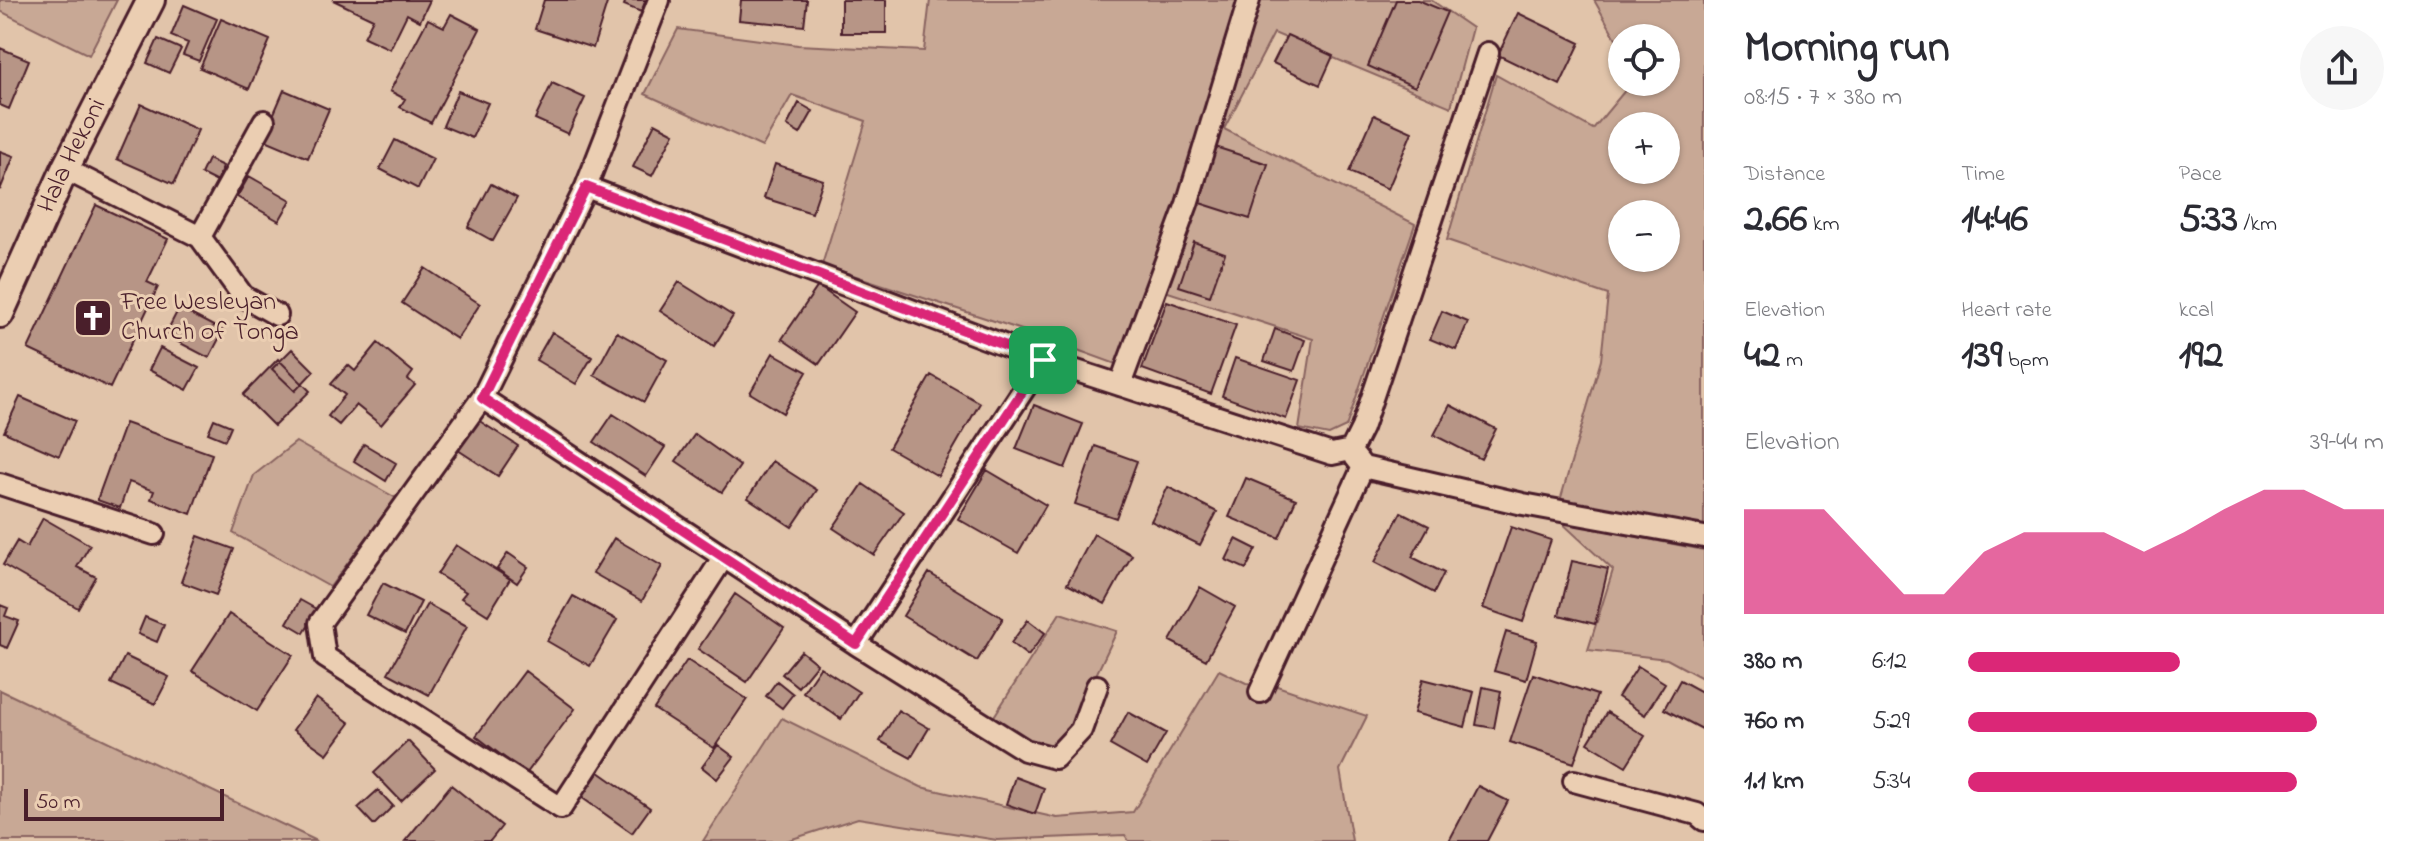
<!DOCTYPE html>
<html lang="en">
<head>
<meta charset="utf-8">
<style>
	body { margin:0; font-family:"Indie Flower",sans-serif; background:#f7f7f7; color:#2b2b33; height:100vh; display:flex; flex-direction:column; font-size:30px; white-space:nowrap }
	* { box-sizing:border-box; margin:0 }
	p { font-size:26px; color:#7c7c81 }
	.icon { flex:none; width:44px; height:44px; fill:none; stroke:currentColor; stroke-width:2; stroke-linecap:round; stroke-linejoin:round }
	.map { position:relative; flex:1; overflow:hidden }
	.panel { display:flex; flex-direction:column; background:#fff; width:720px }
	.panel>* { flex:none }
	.tools { position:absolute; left:1608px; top:24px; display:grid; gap:16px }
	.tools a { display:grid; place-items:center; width:72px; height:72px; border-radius:50%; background:#fff; box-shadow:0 2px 6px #0004; font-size:40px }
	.scale { position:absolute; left:24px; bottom:20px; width:200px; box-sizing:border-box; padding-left:8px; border:4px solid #4a1f2b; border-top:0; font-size:22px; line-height:28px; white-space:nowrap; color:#4a1f2b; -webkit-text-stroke:6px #ebceb2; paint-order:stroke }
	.pin { position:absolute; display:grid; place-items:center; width:68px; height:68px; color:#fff; margin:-34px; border-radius:16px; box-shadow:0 4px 12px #0006 }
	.round { display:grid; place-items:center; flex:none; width:84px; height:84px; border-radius:42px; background:#f7f7f7 }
	.head { display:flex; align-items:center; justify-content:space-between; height:136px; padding:0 40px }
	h1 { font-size:44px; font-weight:800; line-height:60px }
	.figures { display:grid; grid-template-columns:repeat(3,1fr); gap:12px; height:136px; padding:8px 40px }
	.figures div { display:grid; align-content:center }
	.figures b { font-size:40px; font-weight:800 }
	.figures small { font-size:22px; font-weight:400 }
	.figures p { font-size:22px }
	.chart { height:224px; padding:16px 40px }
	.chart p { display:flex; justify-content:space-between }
	.chart svg { width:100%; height:144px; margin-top:8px; fill:#db2777; opacity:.7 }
	ul { padding:0 40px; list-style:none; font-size:26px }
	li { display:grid; grid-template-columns:128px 96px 1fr; align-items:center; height:60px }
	li i { height:20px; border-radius:10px; background:#db2777 }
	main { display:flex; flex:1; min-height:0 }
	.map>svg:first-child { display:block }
</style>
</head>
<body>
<main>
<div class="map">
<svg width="1704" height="841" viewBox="0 0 1704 841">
	<rect width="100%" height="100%" fill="#e1c4aa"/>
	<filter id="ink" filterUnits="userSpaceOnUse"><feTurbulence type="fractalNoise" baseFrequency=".0125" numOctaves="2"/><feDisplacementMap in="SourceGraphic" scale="16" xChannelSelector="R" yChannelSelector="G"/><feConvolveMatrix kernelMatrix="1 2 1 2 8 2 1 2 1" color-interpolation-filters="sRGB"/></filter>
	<g filter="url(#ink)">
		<path fill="#c8a895" stroke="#896460" stroke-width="2" fill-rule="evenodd" d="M0,0H117L89,55L0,11Z
			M930,0H1431L1472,28L1451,107L1274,33L1224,129L1415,224L1346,427L1329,435L1299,429L1313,339L1165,291L1135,371L1028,332L822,265L866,121L792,95L762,147L645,94L678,29L798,45L924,51Z
			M1594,0H1704V526L1560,501L1601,360L1608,295L1447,240L1496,75L1593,129L1632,82H1666V38H1622V49ZM1622,126H1666V170H1622ZM1622,214H1666V258H1622Z
			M296,442L396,498L330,587L233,533L254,475Z
			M1561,522L1704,550V679L1667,659L1588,650L1613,570Z
			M1060,613L1117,631L1073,723L1050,746L1028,740L993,718Z
			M1219,670L1246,683L1277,686L1367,716L1340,770L1352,841H1129L1125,835L997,840L858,818L786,841H703L782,718L921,787L1057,818L1133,812Z
			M0,690L317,841H0Z"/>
		<path fill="#b79586" stroke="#4a1f2b" stroke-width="2" d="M333,0H430L420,21L407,14L390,49L364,37L373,19Z
			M544,0H608L593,48L535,29Z
			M626,0H646L641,12L624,5Z
			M741,0H807L804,26L739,20Z
			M841,0H886V33H841Z
			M1396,0H1418L1447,12L1415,87L1368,66Z
			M184,5L217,19L199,61L183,55L188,43L171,36Z
			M1518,13L1580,43L1560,85L1498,55Z
			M451,14L480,29L431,123L400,107L405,99L390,91L428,19L444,27Z
			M221,19L270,40L249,89L200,68Z
			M1287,35L1333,56L1320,85L1273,63Z
			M158,39L181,49L169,73L147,63Z
			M0,48L29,60L9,109L0,105Z
			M552,83L585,98L568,134L535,119Z
			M284,90L329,109L308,158L263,139Z
			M458,91L488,103L472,138L443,126Z
			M799,103L813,111L800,134L787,126Z
			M141,104L198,130L174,184L117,159Z
			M1374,115L1412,132L1388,189L1349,172Z
			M655,123L674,133L652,176L633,167Z
			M395,140L433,159L418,189L380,169Z
			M1206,144L1268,164L1250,219L1200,203L1207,179L1196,176Z
			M0,151L14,156L0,190Z
			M208,159L223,166L217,182L201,174Z
			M775,164L823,180L812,213L764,198Z
			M249,176L291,200L279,221L237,197Z
			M491,184L517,198L493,241L468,227Z
			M96,205L168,239L147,282L158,287L110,388L28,349Z
			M1194,242L1225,253L1210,296L1179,286Z
			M425,268L480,304L457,339L402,303Z
			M679,282L733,316L714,346L660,311Z
			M818,286L855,312L819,364L782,339Z
			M1167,301L1236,325L1211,394L1142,369Z
			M179,308L223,331L209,358L165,335Z
			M1442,311L1468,322L1456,350L1430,339Z
			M1275,329L1305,340L1294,371L1264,361Z
			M552,332L592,357L576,384L536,360Z
			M617,332L667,360L644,402L594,375Z
			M378,343L413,372L408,379L415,385L381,425L356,405L339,425L328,416L345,395L331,384L348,365L355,371Z
			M160,348L199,368L187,390L149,370Z
			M292,349L314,371L295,391L272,369Z
			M773,353L807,372L783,413L750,393Z
			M1235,358L1300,380L1286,419L1222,396Z
			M278,359L310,391L274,426L243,395Z
			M931,375L980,403L938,476L889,448Z
			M20,397L75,421L59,456L4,432Z
			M1034,405L1083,424L1065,468L1016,449Z
			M1450,405L1496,429L1481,459L1434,435Z
			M613,414L665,447L646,476L594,442Z
			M214,419L231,426L225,440L208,433Z
			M478,420L518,446L498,476L458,450Z
			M125,423L212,454L191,514L151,499L154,491L129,482L120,508L97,500Z
			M695,434L740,466L722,492L676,461Z
			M364,444L396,463L386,481L354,461Z
			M1095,446L1137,461L1116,518L1075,504Z
			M772,461L817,490L792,527L748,498Z
			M987,470L1046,505L1018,553L958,519Z
			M1246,478L1296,499L1279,538L1229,517Z
			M863,484L904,512L874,555L833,528Z
			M1168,487L1217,512L1200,545L1151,521Z
			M1401,512L1429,526L1412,557L1444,573L1434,593L1375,562Z
			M43,518L90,545L77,567L96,577L78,608L3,565L17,541L27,547Z
			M1511,527L1551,540L1523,622L1483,608Z
			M1094,534L1132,555L1105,604L1067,584Z
			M198,536L234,549L216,595L181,582Z
			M614,538L662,566L642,601L593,573Z
			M1236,539L1256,549L1246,569L1226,560Z
			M456,545L510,579L488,615L461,598L466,592L437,574Z
			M508,553L528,567L517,583L497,569Z
			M1572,561L1608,569L1595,624L1559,615Z
			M929,573L1003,618L977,661L903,616Z
			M383,583L421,602L405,634L366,615Z
			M1200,587L1235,607L1206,660L1170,641Z
			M735,594L784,628L747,682L698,649Z
			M573,596L617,620L590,666L547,641Z
			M300,600L318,610L304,633L287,623Z
			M427,604L467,626L429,695L388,673Z
			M0,605L8,608L5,616L19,621L7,648L0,645Z
			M229,614L293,655L257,711L192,671Z
			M145,617L164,625L157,642L138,634Z
			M1028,620L1045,633L1028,656L1011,643Z
			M1506,632L1537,641L1526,680L1494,671Z
			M801,651L817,664L798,687L782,674Z
			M125,656L169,677L155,704L111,683Z
			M687,660L747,699L714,748L654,709Z
			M1638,666L1665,683L1645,715L1618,697Z
			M820,667L859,692L841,719L803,692Z
			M525,671L575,709L526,774L476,736Z
			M1533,674L1597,695L1574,763L1510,742Z
			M1423,679L1474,692L1465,727L1414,713Z
			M1680,680L1704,693V730L1664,709Z
			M777,681L793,694L782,708L766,696Z
			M1483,687L1501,691L1494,728L1476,725Z
			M316,698L350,723L327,754L293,730Z
			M898,710L929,728L911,758L880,741Z
			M1128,712L1166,733L1147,766L1110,745Z
			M1607,712L1645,736L1626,766L1588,743Z
			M408,741L435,769L401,801L374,773Z
			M718,745L734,757L717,779L702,767Z
			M599,772L650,808L632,833L581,797Z
			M1015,777L1044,788L1035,814L1006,804Z
			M451,785L502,826L490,841H405Z
			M1478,786L1508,801L1487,841H1449Z
			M378,790L393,806L374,825L358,808Z"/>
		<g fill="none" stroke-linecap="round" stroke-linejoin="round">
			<defs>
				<path id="minor" d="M659,0L586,187L482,398L320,623L325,657L561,808L723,558
					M65,169L200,237L243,296L277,315
					M200,237L264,121
					M1043,360L1332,454L1351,450L1362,428L1488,53
					M1120,385L1187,204L1249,0
					M482,398L856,644L1043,360L586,187
					M1363,467L1523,504L1704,537
					M0,484L154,534
					M856,644L1025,750L1055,758L1081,730L1097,686
					M1260,692L1363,467L1355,457
					M1574,781L1697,814L1704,820"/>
				<g id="tertiary">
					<path id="s1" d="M0,314L65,169L151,0"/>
				</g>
			</defs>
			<use href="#minor" stroke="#4a1f2b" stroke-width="26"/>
			<use href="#tertiary" stroke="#4a1f2b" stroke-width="32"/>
			<use href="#minor" stroke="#ebceb2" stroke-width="20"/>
			<use href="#tertiary" stroke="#ebceb2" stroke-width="26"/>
		</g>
	</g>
	<g fill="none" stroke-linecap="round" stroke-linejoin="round" filter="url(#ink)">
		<defs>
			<path id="route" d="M586,187L1043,360L856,644L482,398Z"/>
		</defs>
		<use href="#route" stroke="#fff" stroke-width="16"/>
		<use href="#route" stroke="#db2777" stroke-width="10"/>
	</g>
	<defs>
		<symbol id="church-square" viewBox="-11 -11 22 22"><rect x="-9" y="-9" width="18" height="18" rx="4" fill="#4a1f2b" stroke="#ebceb2"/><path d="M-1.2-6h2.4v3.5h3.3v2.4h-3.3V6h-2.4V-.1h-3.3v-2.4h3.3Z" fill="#fff"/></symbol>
	</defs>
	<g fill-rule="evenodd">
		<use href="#church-square" x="71" y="296" width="44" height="44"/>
	</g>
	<g text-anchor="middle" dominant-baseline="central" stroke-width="6" stroke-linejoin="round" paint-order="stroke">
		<g font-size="26" fill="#4a1f2b" stroke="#ebceb2">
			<text stroke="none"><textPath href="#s1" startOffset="174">Hala Hekoni</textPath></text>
		</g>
		<g font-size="26" fill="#4a1f2b" stroke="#ebceb2" text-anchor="start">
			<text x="121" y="303">Free Wesleyan<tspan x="121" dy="30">Church of Tonga</tspan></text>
		</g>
	</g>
</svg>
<div class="tools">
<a><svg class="icon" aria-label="locate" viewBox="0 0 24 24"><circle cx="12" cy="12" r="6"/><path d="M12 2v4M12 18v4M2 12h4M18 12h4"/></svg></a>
<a>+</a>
<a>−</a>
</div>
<div class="scale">50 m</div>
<div class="pin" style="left:1043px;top:360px;background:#1e9e55"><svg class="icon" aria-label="arrive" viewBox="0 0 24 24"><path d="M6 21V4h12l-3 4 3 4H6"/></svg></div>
</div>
<section class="panel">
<div class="head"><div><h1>Morning run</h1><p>08:15 · 7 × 380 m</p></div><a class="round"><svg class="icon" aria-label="share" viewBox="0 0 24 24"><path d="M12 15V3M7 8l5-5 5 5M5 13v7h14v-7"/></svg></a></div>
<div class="figures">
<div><p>Distance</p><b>2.66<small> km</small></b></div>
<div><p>Time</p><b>14:46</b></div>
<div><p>Pace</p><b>5:33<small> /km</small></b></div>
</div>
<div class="figures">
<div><p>Elevation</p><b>42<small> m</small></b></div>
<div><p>Heart rate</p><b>139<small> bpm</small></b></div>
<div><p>kcal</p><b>192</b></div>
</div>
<div class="chart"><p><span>Elevation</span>39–44 m</p>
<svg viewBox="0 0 160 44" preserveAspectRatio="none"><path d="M0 44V12L10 12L20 12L30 25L40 38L50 38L60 25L70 19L80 19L90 19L100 25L110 19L120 12L130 6L140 6L150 12L160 12V44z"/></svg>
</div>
<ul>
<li><b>380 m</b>6:12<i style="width:51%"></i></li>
<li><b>760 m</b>5:29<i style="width:84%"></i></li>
<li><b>1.1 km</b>5:34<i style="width:79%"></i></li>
</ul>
</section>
</main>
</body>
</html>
